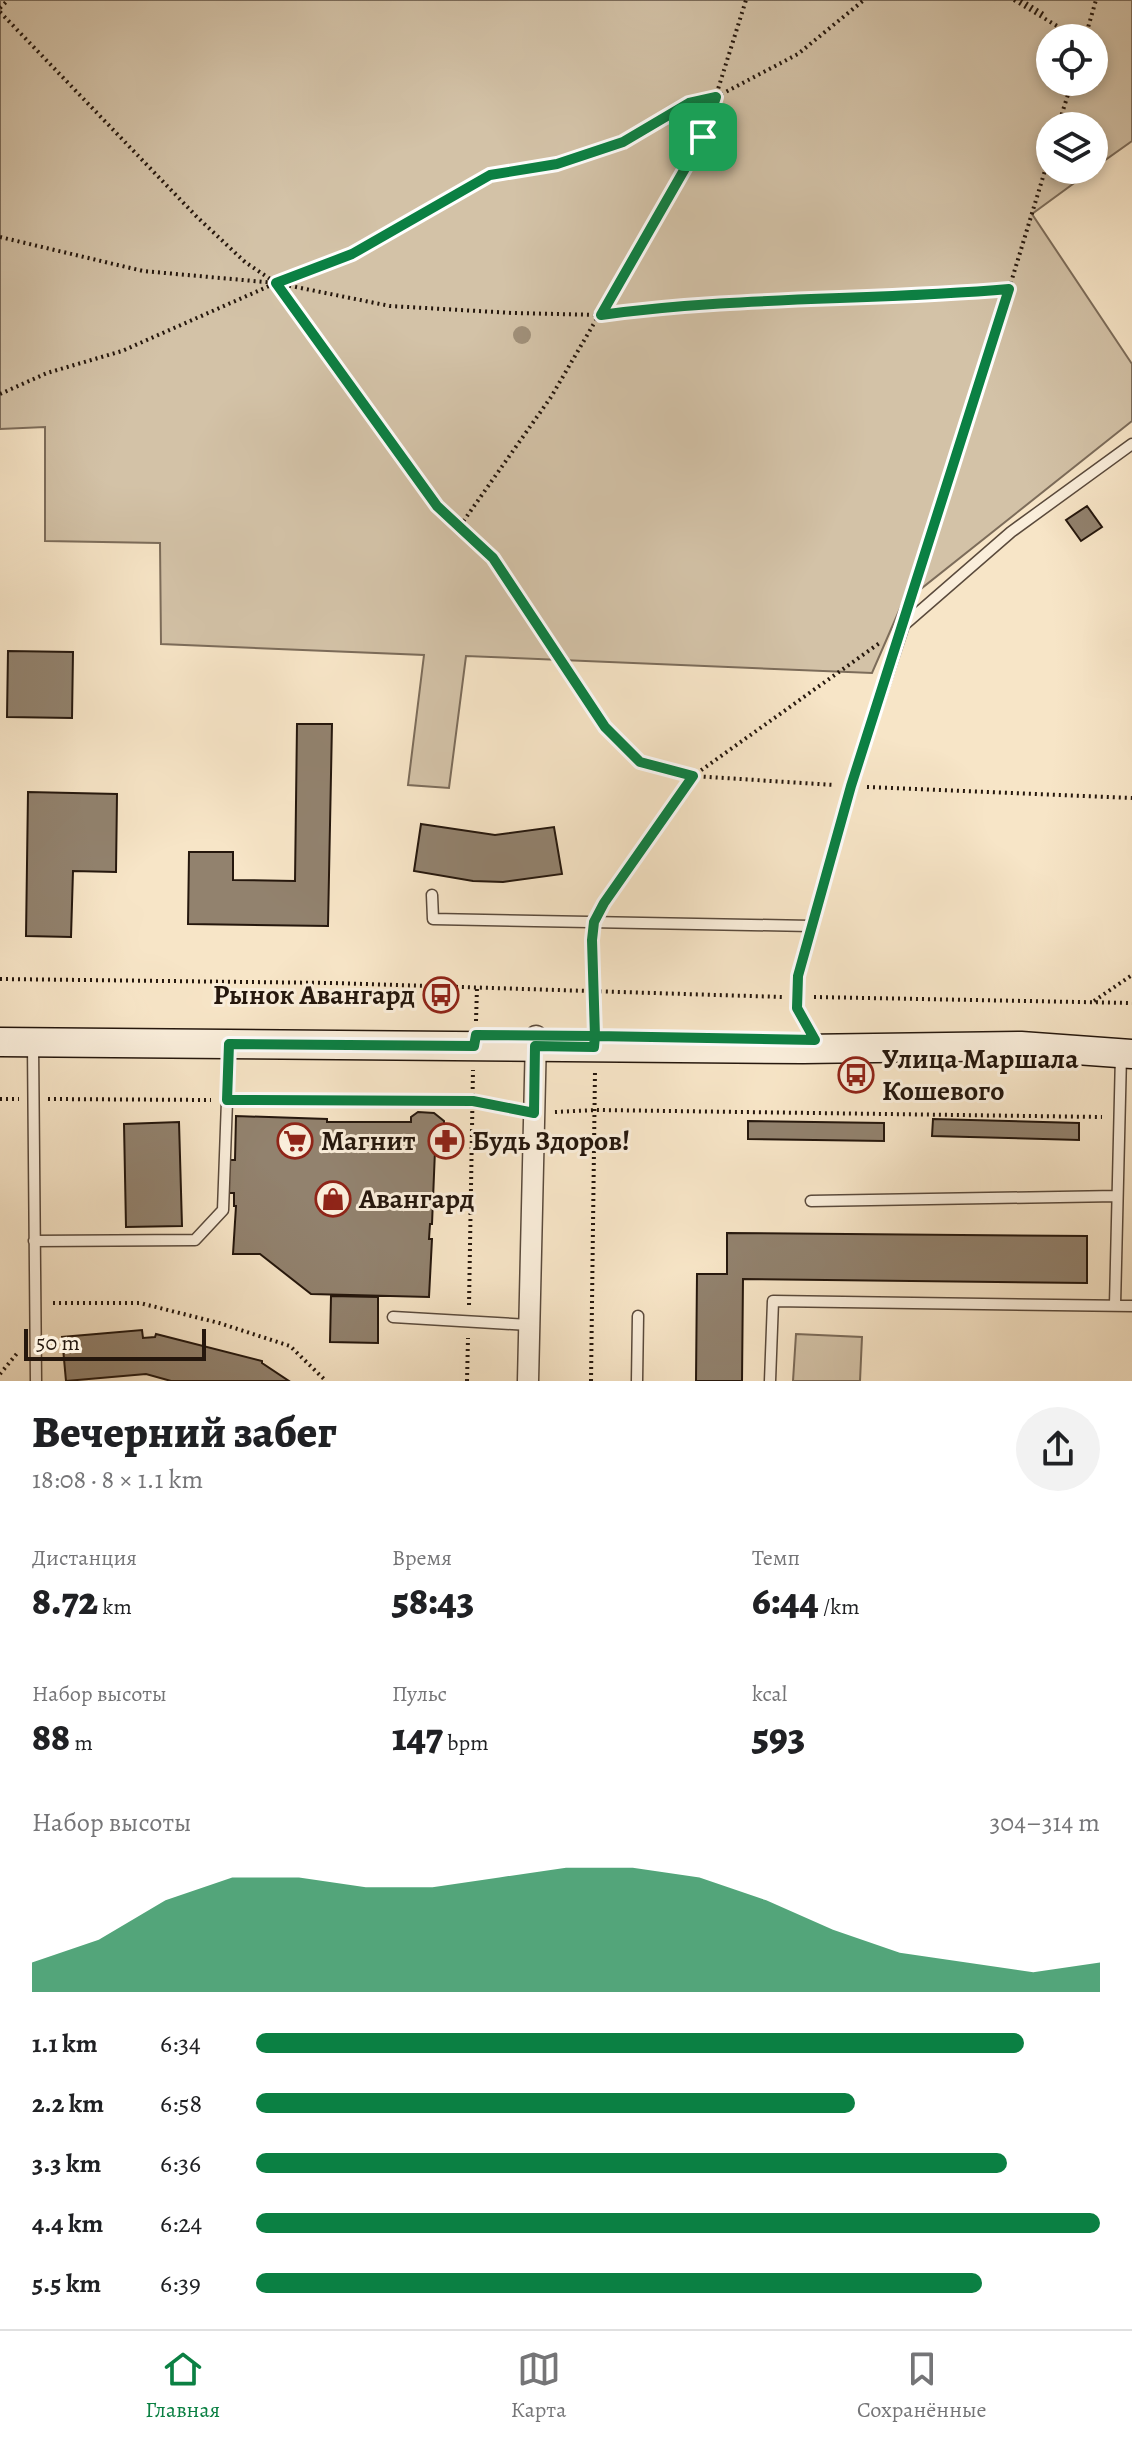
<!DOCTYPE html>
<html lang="ru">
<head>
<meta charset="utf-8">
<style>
	body { margin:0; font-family:Alegreya,serif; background:#f2f2f2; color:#202124; height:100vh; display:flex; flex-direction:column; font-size:30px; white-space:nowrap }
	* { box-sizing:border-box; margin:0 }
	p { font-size:26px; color:#757577 }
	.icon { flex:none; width:44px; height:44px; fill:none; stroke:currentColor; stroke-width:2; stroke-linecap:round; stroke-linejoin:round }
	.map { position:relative; height:1381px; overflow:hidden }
	.panel { display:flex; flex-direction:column; background:#fff; flex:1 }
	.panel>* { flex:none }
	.fabs { position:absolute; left:1036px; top:24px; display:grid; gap:16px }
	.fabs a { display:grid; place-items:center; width:72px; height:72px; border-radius:50%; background:#fff; box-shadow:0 4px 12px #0003; font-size:40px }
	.scale { position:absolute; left:24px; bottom:20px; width:182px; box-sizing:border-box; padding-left:8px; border:4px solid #25170d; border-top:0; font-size:22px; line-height:28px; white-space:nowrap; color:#25170d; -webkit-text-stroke:6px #faeedb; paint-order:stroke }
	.pin { position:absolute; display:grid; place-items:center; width:68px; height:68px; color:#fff; margin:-34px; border-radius:16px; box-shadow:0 4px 12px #0006 }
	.round { display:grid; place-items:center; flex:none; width:84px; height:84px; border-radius:42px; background:#f2f2f2 }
	.head { display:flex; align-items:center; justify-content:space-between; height:136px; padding:0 32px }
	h1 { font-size:44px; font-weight:800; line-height:60px }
	.metrics { display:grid; grid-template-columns:repeat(3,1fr); gap:12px; height:136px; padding:8px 32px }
	.metrics div { display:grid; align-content:center }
	.metrics b { font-size:40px; font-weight:800 }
	.metrics small { font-size:22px; font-weight:400 }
	.metrics p { font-size:22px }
	.chart { height:224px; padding:16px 32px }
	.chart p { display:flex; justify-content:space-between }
	.chart svg { width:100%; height:144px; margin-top:8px; fill:#0b8043; opacity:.7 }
	ul { padding:0 32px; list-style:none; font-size:26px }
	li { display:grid; grid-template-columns:128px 96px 1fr; align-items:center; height:60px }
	li i { height:20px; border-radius:10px; background:#0b8043 }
	.tab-bar { display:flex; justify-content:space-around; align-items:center; height:112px; border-top:2px solid #e0e0e0; background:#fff; font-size:22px; color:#757577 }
	.tab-bar a { display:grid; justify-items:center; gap:4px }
	.tab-bar .active { color:#0b8043 }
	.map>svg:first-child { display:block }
</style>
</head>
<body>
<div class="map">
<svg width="1132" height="1381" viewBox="0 0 1132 1381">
	<rect width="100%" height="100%" fill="#f7e5c7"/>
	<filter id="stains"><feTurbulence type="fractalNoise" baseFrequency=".0025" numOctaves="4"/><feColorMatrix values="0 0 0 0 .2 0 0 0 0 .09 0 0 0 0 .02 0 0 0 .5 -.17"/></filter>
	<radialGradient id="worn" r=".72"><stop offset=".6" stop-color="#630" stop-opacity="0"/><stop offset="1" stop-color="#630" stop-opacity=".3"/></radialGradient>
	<path fill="#d3c2a7" stroke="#7c6c5a" stroke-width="2" fill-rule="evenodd" d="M0,0H1132V141L1094,168V126H1050V170H1092L1032,214L1132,364V421L902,604L872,673L466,656L449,788L408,785L424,655L161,644L160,543L45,541V427L0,429ZM1050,38H1094V82H1050Z
		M796,1334L862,1337L860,1381H793Z"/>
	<path fill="#92826e" stroke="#25170d" stroke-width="2" d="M1087,506L1102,527L1081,541L1066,520Z
		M8,651L73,652L72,718L7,717Z
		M297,724H332L328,926L188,924L189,852H233V880L295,881Z
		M28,792L117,794L116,872L73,871L71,937L26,936Z
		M421,824L495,835L554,827L562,874L503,882L473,881L414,871Z
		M418,1112L434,1113L444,1121V1143L435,1150L432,1224H430L429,1239H432L429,1297L311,1294L260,1254H233L236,1206H234V1193H228L229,1160H235L236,1116L327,1119V1122H411V1117Z
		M933,1119L1079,1123V1140L932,1136Z
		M748,1121L884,1123V1141L748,1139Z
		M179,1122L182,1226L126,1227L124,1124Z
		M727,1233L1087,1236V1283L743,1279L742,1381H696L697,1274H727Z
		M331,1296L378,1297V1343L330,1342Z
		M142,1330L143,1338L155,1337L156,1334L262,1361V1363L289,1381H171L146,1374L66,1381L62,1337Z"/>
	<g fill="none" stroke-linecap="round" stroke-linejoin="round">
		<defs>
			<path id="lane" d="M432,895L433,919L811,926
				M815,1040L797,1008L798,976L851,786L904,625L1011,532L1132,444
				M33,1045L36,1381
				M811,1201L1117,1196
				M34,1241L195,1240L223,1210L229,1046
				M1115,1305L1121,1055
				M393,1317L529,1325
				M637,1381L638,1316
				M770,1381L773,1301L1132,1306"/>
			<path id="street" d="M528,1381L536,1036"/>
			<path id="secondary" d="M0,1042L803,1049L1021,1046L1132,1054"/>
		</defs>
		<use href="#lane" stroke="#5a4a3c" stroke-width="13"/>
		<use href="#street" stroke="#5a4a3c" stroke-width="23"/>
		<use href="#secondary" stroke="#25170d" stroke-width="31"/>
		<path stroke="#25170d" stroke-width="4" stroke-dasharray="2 4" stroke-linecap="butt" d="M1014,0L1077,38
			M1021,0L1045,15
			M0,8L8,0
			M0,12L197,217L245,262L276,283L437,506L493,558L605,727L640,762L693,776L881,642
			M1085,38L1096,0
			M1058,126L1072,82
			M0,237L143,271L276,283L390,306L513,313L601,315L666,306L880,298L1009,289L914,594
			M1009,289L1050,154
			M0,394L47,373L122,351L276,283L352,254L490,175L557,164L623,142L689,103L716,97L798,54L864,0
			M460,526L551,397L703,137L746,0
			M867,787L1132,798
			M603,905L693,776L834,785
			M592,940L595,1023
			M0,979L332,983L782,997
			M814,997L1132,1003
			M1094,1001L1132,975
			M476,1021L477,988
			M0,1099H19
			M48,1099L211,1100
			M244,1100L473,1101L514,1109
			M555,1112L596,1110L1102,1117
			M53,1303H140L219,1323L290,1346L326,1381
			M469,1305L473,1070
			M0,1374L19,1351
			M467,1381L468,1338
			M591,1381L595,1071"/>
		<use href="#lane" stroke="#faeedb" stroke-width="10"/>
		<use href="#street" stroke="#faeedb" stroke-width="20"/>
		<use href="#secondary" stroke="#faeedb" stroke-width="28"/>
	</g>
	<circle fill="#a0907a" cx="522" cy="335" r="9"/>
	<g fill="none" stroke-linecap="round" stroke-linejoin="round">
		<defs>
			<path id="route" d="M703,137L716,97L689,103L623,142L557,164L490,175L352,254L276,283L437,506L493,558L605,727L640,762L693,776L604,903L594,922L592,940L595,1036L476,1035L474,1046L229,1044L227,1100L473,1101L534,1113L535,1046L594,1047L595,1036L815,1040L797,1008L798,976L851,786L1009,289C873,301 736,296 601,315L703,137"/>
		</defs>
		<use href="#route" stroke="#fff" stroke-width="16"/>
		<use href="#route" stroke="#0b8043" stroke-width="10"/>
	</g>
	<defs>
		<symbol id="bus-ring" viewBox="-11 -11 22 22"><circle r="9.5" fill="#faeedb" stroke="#8f2418" stroke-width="1.5"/><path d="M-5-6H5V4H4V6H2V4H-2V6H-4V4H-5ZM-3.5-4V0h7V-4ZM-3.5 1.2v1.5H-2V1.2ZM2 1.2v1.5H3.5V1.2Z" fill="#8f2418"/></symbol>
		<symbol id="supermarket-ring" viewBox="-11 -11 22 22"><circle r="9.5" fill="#faeedb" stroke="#8f2418" stroke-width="1.5"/><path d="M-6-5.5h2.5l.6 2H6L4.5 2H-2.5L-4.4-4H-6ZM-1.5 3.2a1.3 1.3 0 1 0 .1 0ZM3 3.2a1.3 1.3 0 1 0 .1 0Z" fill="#8f2418"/></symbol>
		<symbol id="pharmacy-ring" viewBox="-11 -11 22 22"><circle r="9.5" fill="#faeedb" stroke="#8f2418" stroke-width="1.5"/><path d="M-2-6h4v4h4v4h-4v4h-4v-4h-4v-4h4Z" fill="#8f2418"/></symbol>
		<symbol id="shop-ring" viewBox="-11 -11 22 22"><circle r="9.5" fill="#faeedb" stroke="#8f2418" stroke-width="1.5"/><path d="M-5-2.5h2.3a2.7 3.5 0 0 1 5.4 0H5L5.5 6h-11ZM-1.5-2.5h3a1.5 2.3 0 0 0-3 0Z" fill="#8f2418"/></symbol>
	</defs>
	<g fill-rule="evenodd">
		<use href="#bus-ring" x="421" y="975" width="40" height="40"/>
		<use href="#bus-ring" x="836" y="1055" width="40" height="40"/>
		<use href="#supermarket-ring" x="275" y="1121" width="40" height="40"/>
		<use href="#pharmacy-ring" x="426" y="1121" width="40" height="40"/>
		<use href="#shop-ring" x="313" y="1179" width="40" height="40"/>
	</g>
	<g text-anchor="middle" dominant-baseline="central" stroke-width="6" stroke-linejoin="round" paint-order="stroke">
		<g font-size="28" font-weight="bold" fill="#25170d" stroke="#faeedb" text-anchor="start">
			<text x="415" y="995" text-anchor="end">Рынок Авангард</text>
			<text x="882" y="1059">Улица Маршала<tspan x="882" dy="32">Кошевого</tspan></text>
			<text x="321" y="1141">Магнит</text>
			<text x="472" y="1141">Будь Здоров!</text>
			<text x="359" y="1199">Авангард</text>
		</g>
	</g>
	<rect width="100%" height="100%" filter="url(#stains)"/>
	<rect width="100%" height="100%" fill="url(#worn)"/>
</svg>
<div class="fabs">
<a><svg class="icon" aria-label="locate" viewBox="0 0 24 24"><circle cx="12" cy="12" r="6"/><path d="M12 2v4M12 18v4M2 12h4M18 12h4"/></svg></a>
<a><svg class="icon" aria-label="layers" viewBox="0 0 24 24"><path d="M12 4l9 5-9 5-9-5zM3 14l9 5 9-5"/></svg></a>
</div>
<div class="scale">50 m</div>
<div class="pin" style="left:703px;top:137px;background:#1e9e55"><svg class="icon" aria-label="arrive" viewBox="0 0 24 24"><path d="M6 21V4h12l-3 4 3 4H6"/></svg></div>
</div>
<section class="panel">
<div class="head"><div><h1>Вечерний забег</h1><p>18:08 · 8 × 1.1 km</p></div><a class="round"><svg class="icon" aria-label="share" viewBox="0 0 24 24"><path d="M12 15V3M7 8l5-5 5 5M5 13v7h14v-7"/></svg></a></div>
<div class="metrics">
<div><p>Дистанция</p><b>8.72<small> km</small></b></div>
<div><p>Время</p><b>58:43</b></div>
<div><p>Темп</p><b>6:44<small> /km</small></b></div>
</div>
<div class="metrics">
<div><p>Набор высоты</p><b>88<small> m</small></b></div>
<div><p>Пульс</p><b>147<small> bpm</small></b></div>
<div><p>kcal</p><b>593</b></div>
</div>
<div class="chart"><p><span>Набор высоты</span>304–314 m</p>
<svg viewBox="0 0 160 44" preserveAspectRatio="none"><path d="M0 44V35L10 28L20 16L30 9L40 9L50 12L60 12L70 9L80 6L90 6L100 9L110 16L120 25L130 32L140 35L150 38L160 35V44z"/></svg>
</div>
<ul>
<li><b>1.1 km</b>6:34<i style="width:91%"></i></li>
<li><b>2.2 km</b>6:58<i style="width:71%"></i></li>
<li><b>3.3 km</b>6:36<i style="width:89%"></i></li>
<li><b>4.4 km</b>6:24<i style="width:100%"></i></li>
<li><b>5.5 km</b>6:39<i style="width:86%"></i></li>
</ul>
</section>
<nav class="tab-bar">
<a class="active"><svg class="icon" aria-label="home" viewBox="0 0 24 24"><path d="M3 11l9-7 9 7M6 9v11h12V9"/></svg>Главная</a>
<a><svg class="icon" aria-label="map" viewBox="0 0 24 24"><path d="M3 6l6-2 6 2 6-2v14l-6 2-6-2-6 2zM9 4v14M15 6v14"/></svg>Карта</a>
<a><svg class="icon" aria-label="saved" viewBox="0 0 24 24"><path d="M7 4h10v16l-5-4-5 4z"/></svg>Сохранённые</a>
</nav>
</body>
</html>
